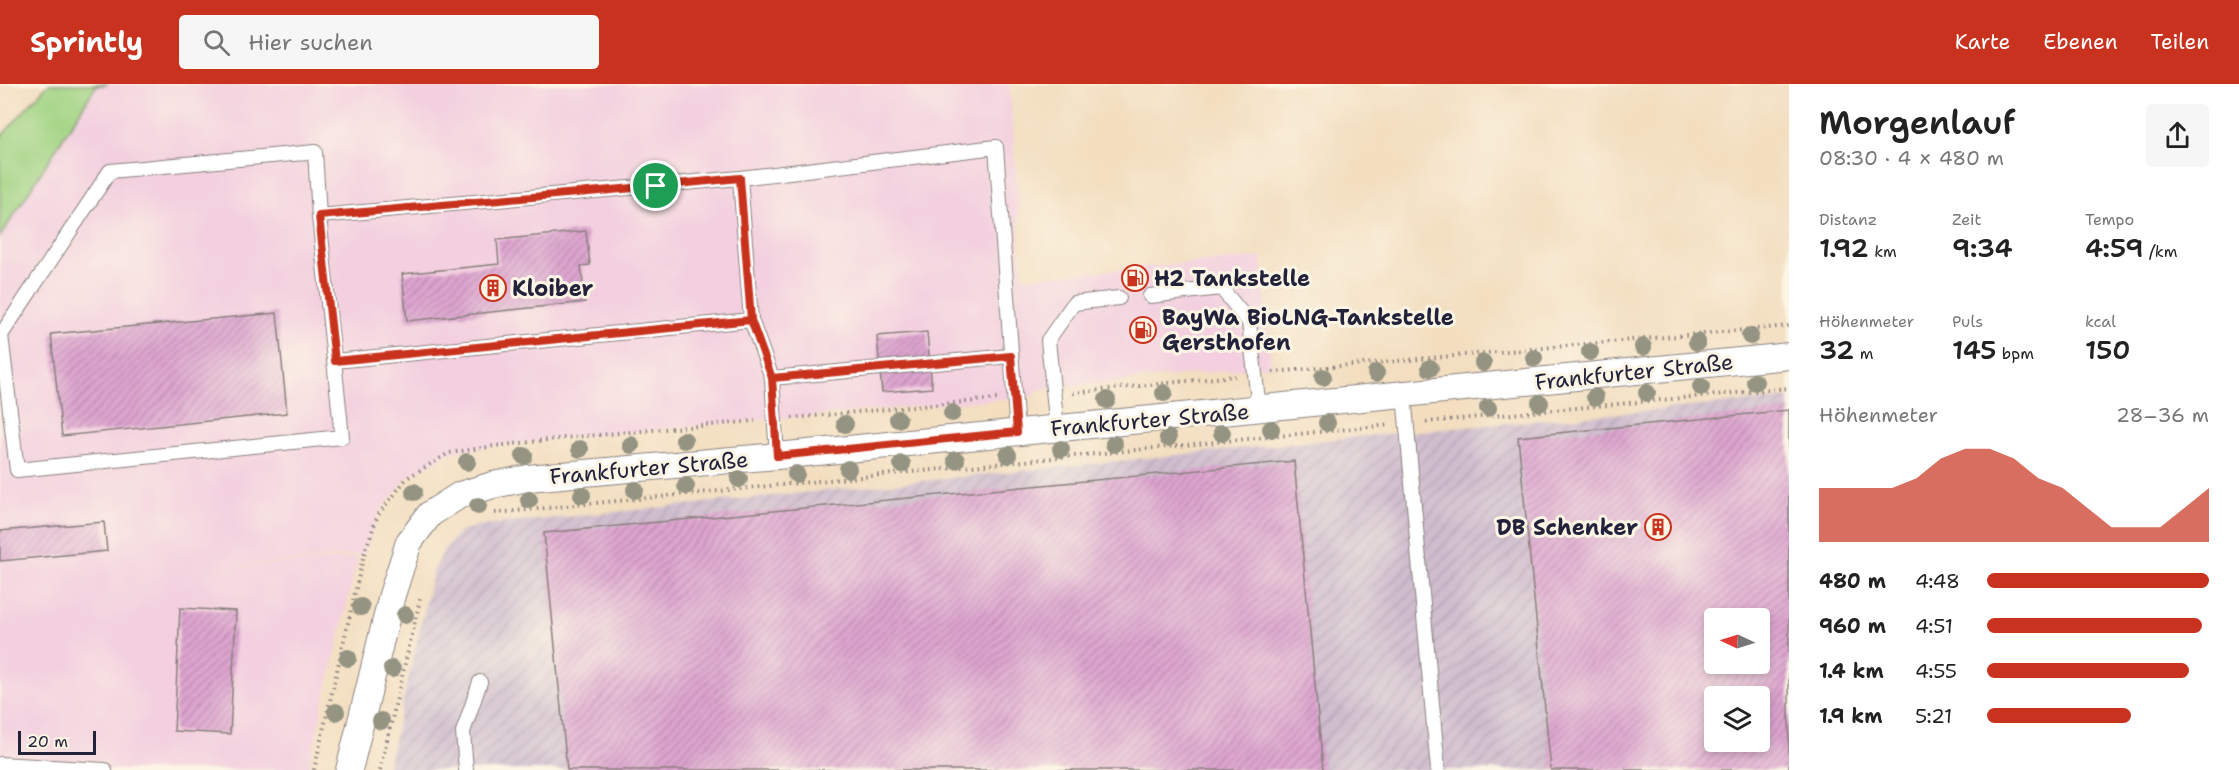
<!DOCTYPE html>
<html lang="de">
<head>
<meta charset="utf-8">
<style>
	body { margin:0; font-family:"Shantell Sans",sans-serif; background:#f6f6f6; color:#222; height:100vh; display:flex; flex-direction:column; font-size:22px; white-space:nowrap }
	* { box-sizing:border-box; margin:0 }
	p { font-size:20px; color:#767676 }
	.icon { flex:none; width:33px; height:33px; fill:none; stroke:currentColor; stroke-width:2; stroke-linecap:round; stroke-linejoin:round }
	.map { position:relative; flex:1; overflow:hidden }
	.drawer { display:flex; flex-direction:column; background:#fff; width:450px }
	.drawer>* { flex:none }
	.needle { width:39px; rotate:274deg }
	.buttons { position:absolute; left:1704px; top:524px; display:grid; gap:12px }
	.buttons a { display:grid; place-items:center; width:66px; height:66px; border-radius:6px; background:#fff; box-shadow:0 3px 9px #0003; font-size:30px }
	.scale { position:absolute; left:18px; bottom:15px; width:78px; box-sizing:border-box; padding-left:6px; border:3px solid #22223b; border-top:0; font-size:16px; line-height:21px; white-space:nowrap; color:#22223b; -webkit-text-stroke:4px #fcf5e5; paint-order:stroke }
	.pin { position:absolute; display:grid; place-items:center; width:51px; height:51px; color:#fff; margin:-26px; border:3px solid #fff; border-radius:50%; box-shadow:0 2px 6px #0007 }
	.round { display:grid; place-items:center; flex:none; width:63px; height:63px; border-radius:6px; background:#f6f6f6 }
	.head { display:flex; align-items:center; justify-content:space-between; height:102px; padding:0 30px }
	h1 { font-size:33px; font-weight:600; line-height:45px }
	.figures { display:grid; grid-template-columns:repeat(3,1fr); gap:9px; height:102px; padding:6px 30px }
	.figures div { display:grid; align-content:center }
	.figures b { font-size:26px; font-weight:600 }
	.figures small { font-size:16px; font-weight:400 }
	.figures p { font-size:16px }
	.chart { height:168px; padding:12px 30px }
	.chart p { display:flex; justify-content:space-between }
	.chart svg { width:100%; height:108px; margin-top:6px; fill:#c8321e; opacity:.7 }
	ul { padding:0 30px; list-style:none; font-size:20px }
	li { display:grid; grid-template-columns:96px 72px 1fr; align-items:center; height:45px }
	li i { height:15px; border-radius:8px; background:#c8321e }
	header { display:flex; align-items:center; gap:36px; box-sizing:border-box; height:84px; padding:0 30px; background:#c8321e; color:#fff }
	header strong { font-size:28px }
	nav { display:flex; gap:33px; margin-inline-start:auto; font-size:21px }
	.search { width:420px; height:54px; background:#f6f6f6; display:flex; align-items:center; gap:15px; box-sizing:border-box; padding:0 21px; border-radius:6px; color:#767676; font-size:22px }
	main { display:flex; flex:1; min-height:0 }
	.map>svg:first-child { display:block }
</style>
</head>
<body>
<header>
<strong>Sprintly</strong>
<div class="search"><svg class="icon" aria-label="search" viewBox="0 0 24 24"><circle cx="10" cy="10" r="6"/><path d="M15 15l6 6"/></svg>Hier suchen</div>
<nav><a>Karte</a><a>Ebenen</a><a>Teilen</a></nav>
</header>
<main>
<div class="map">
<svg width="1789" height="686" viewBox="0 0 1789 686">
	<defs>
		<pattern id="industrial-furrows" width="10" height="10" patternUnits="userSpaceOnUse" patternTransform="scale(1.5)"><rect width="10" height="10" fill="#cfbdce"/><path d="M-1 1l2-2M0 10L10 0M9 11l2-2" fill="none" stroke="#b1a2b2"/></pattern>
		<pattern id="building-hatch" width="6" height="6" patternUnits="userSpaceOnUse" patternTransform="scale(1.5)"><rect width="6" height="6" fill="#dea5d0"/><path d="M-1 1l2-2M0 6l6-6M5 7l2-2" fill="none" stroke="#b486aa"/></pattern>
	</defs>
	<rect width="100%" height="100%" fill="#fcf5e5"/>
	<filter id="ink" filterUnits="userSpaceOnUse"><feTurbulence type="fractalNoise" baseFrequency=".0167" numOctaves="2"/><feDisplacementMap in="SourceGraphic" scale="12" xChannelSelector="R" yChannelSelector="G"/><feConvolveMatrix kernelMatrix="1 2 1 2 8 2 1 2 1" color-interpolation-filters="sRGB"/></filter>
	<filter id="wash" filterUnits="userSpaceOnUse"><feTurbulence type="fractalNoise" baseFrequency=".008" numOctaves="4" result="noise"/><feDisplacementMap in="SourceGraphic" scale="24" xChannelSelector="R" yChannelSelector="G"/><feGaussianBlur stdDeviation="1.35" result="paint"/><feColorMatrix in="noise" values="0 0 0 0 0 0 0 0 0 0 0 0 0 0 0 0 0 1.4 0 .05"/><feComposite in="paint" operator="in"/></filter>
	<g filter="url(#wash)">
		<rect width="100%" height="100%" fill="#f3dec0"/>
		<path fill="#f3cfdf" d="M108,0H1010L1022,194L1262,173L1271,282L1035,306V312L574,353L495,362L449,369L407,394L378,431L364,470L190,487L358,473L308,686H0V153L96,1Z"/>
		<path fill="url(#industrial-furrows)" fill-rule="evenodd" d="M1789,314V686H387L433,488L445,464L460,448L476,442L1366,352ZM1714,534H1760V579H1714ZM1714,612H1760V657H1714Z"/>
		<path fill="#a0d382" stroke="#617a5e" stroke-width="1.5" d="M48,0H108L96,2L0,153V54Z"/>
		<g id="blocks">
			<path fill="url(#building-hatch)" fill-rule="evenodd" d="M586,147L590,181L581,182L585,218L407,237L402,190L499,180L497,156Z
				M277,229L287,329L62,352L51,250Z
				M927,248L932,304L882,308L877,252Z
				M1789,326V686H1551L1518,353ZM1714,534H1760V579H1714ZM1714,612H1760V657H1714Z
				M1294,377L1323,686H567L544,449Z
				M104,438L107,467L0,477V447Z
				M180,524L236,527L230,650L174,647Z"/>
		</g>
	</g>
	<g filter="url(#ink)">
		<use href="#blocks" fill-opacity="0" stroke="#8a807e" stroke-width="1.5"/>
		<g fill="none" stroke-linecap="round" stroke-linejoin="round">
			<defs>
				<path id="service" d="M740,94L751,236L772,294L777,372
					M319,132L342,353L17,386L1,251L110,87L315,68L319,132L740,94L996,63L1017,348
					M1150,212L1221,204L1249,238L1259,325
					M335,277L751,236
					M772,294L1011,272
					M1404,311L1438,686
					M1057,345L1048,256L1074,219L1119,214
					M0,680L105,686
					M466,686L463,648L480,598"/>
				<path id="minor" d="M349,686L392,511L409,458L430,430L460,411L493,401L528,394L777,372L1789,272"/>
			</defs>
			<use href="#service" stroke="#8a807e" stroke-width="16"/>
			<use href="#minor" stroke="#8a807e" stroke-width="28"/>
			<path stroke="#8a807e" stroke-width="4" stroke-dasharray="1.5 4.5" stroke-linecap="butt" d="M1273,288L1789,242
				M1073,309L1235,292
				M792,334L997,315
				M1426,338L1789,304
				M495,429L1389,341
				M314,686L364,470L378,431L407,394L449,369L495,362L574,353L755,337
				M380,686L421,512"/>
			<use href="#service" stroke="#fff" stroke-width="14"/>
			<use href="#minor" stroke="#fff" stroke-width="26"/>
		</g>
		<g fill="#959482">
			<circle cx="1750" cy="252" r="9"/>
			<circle cx="1697" cy="258" r="9"/>
			<circle cx="1643" cy="263" r="9"/>
			<circle cx="1590" cy="268" r="9"/>
			<circle cx="1534" cy="274" r="9"/>
			<circle cx="1483" cy="279" r="9"/>
			<circle cx="1430" cy="284" r="9"/>
			<circle cx="1376" cy="289" r="9"/>
			<circle cx="1323" cy="293" r="9"/>
			<circle cx="1755" cy="298" r="9"/>
			<circle cx="1701" cy="303" r="9"/>
			<circle cx="1164" cy="309" r="9"/>
			<circle cx="1647" cy="309" r="9"/>
			<circle cx="1595" cy="313" r="9"/>
			<circle cx="1107" cy="316" r="9"/>
			<circle cx="1540" cy="319" r="9"/>
			<circle cx="1488" cy="324" r="9"/>
			<circle cx="952" cy="329" r="9"/>
			<circle cx="898" cy="335" r="9"/>
			<circle cx="1327" cy="339" r="9"/>
			<circle cx="845" cy="340" r="9"/>
			<circle cx="1271" cy="345" r="9"/>
			<circle cx="1222" cy="349" r="9"/>
			<circle cx="1168" cy="354" r="9"/>
			<circle cx="684" cy="356" r="9"/>
			<circle cx="1114" cy="360" r="9"/>
			<circle cx="631" cy="361" r="9"/>
			<circle cx="580" cy="365" r="9"/>
			<circle cx="1061" cy="365" r="9"/>
			<circle cx="1008" cy="371" r="9"/>
			<circle cx="524" cy="372" r="9"/>
			<circle cx="956" cy="376" r="9"/>
			<circle cx="467" cy="378" r="9"/>
			<circle cx="902" cy="380" r="9"/>
			<circle cx="848" cy="385" r="9"/>
			<circle cx="796" cy="390" r="9"/>
			<circle cx="739" cy="395" r="9"/>
			<circle cx="686" cy="402" r="9"/>
			<circle cx="635" cy="406" r="9"/>
			<circle cx="414" cy="408" r="9"/>
			<circle cx="582" cy="411" r="9"/>
			<circle cx="529" cy="416" r="9"/>
			<circle cx="478" cy="422" r="9"/>
			<circle cx="361" cy="523" r="9"/>
			<circle cx="405" cy="531" r="9"/>
			<circle cx="348" cy="574" r="9"/>
			<circle cx="392" cy="585" r="9"/>
			<circle cx="336" cy="628" r="9"/>
			<circle cx="381" cy="637" r="9"/>
		</g>
	</g>
	<g fill="none" stroke-linecap="round" stroke-linejoin="round" filter="url(#ink)">
		<defs>
			<path id="route" d="M656,102L740,94L751,236L772,294L1011,272L1017,348L777,372L772,294L751,236L335,277L319,132L656,102"/>
		</defs>
		<use href="#route" stroke="#fff" stroke-width="12"/>
		<use href="#route" stroke="#c8321e" stroke-width="8"/>
	</g>
	<defs>
		<symbol id="fuel-ring" viewBox="-11 -11 22 22"><circle r="9.5" fill="#fcf5e5" stroke="#c8321e" stroke-width="1.5"/><path d="M-5.5-6h7V0h2V4h1.3V-2.5L3-4.5l.8-.8L6-3V5H2.5V1h-1V6h-7ZM-4.2-4.7v3.2H.2V-4.7Z" fill="#c8321e"/></symbol>
		<symbol id="building-ring" viewBox="-11 -11 22 22"><circle r="9.5" fill="#fcf5e5" stroke="#c8321e" stroke-width="1.5"/><path d="M-4-6H4V6H1V3H-1V6H-4ZM-2.5-4.3h1.7v1.8h-1.7ZM.8-4.3h1.7v1.8H.8ZM-2.5-1h1.7V.8h-1.7ZM.8-1h1.7V.8H.8Z" fill="#c8321e"/></symbol>
	</defs>
	<g fill-rule="evenodd">
		<use href="#fuel-ring" x="1120" y="179" width="30" height="30"/>
		<use href="#building-ring" x="478" y="189" width="30" height="30"/>
		<use href="#fuel-ring" x="1128" y="231" width="30" height="30"/>
		<use href="#building-ring" x="1643" y="428" width="30" height="30"/>
	</g>
	<g text-anchor="middle" dominant-baseline="central" stroke-width="6" stroke-linejoin="round" paint-order="stroke">
		<g font-size="22" font-weight="bold" fill="#22223b" stroke="#fcf5e5" text-anchor="start">
			<text x="1154" y="194">H2 Tankstelle</text>
			<text x="512" y="204">Kloiber</text>
			<text x="1162" y="233">BayWa BioLNG-Tankstelle<tspan x="1162" dy="25">Gersthofen</tspan></text>
			<text x="1638" y="443" text-anchor="end">DB Schenker</text>
		</g>
		<g font-size="22" fill="#22223b" stroke="#fcf5e5">
			<text transform="translate(1634 288) rotate(-6)">Frankfurter Straße</text>
			<text transform="translate(1150 336) rotate(-5)">Frankfurter Straße</text>
			<text transform="translate(649 384) rotate(-5)">Frankfurter Straße</text>
		</g>
	</g>
</svg>
<div class="buttons">
<a><svg class="needle" viewBox="-14 -14 28 28"><path d="M0-13l5 13h-10z" fill="#e53935"/><path d="M0 13l5-13h-10z" fill="#767676"/></svg></a>
<a><svg class="icon" aria-label="layers" viewBox="0 0 24 24"><path d="M12 4l9 5-9 5-9-5zM3 14l9 5 9-5"/></svg></a>
</div>
<div class="scale">20 m</div>
<div class="pin" style="left:656px;top:102px;background:#1e9e55"><svg class="icon" aria-label="arrive" viewBox="0 0 24 24"><path d="M6 21V4h12l-3 4 3 4H6"/></svg></div>
</div>
<section class="drawer">
<div class="head"><div><h1>Morgenlauf</h1><p>08:30 · 4 × 480 m</p></div><a class="round"><svg class="icon" aria-label="share" viewBox="0 0 24 24"><path d="M12 15V3M7 8l5-5 5 5M5 13v7h14v-7"/></svg></a></div>
<div class="figures">
<div><p>Distanz</p><b>1.92<small> km</small></b></div>
<div><p>Zeit</p><b>9:34</b></div>
<div><p>Tempo</p><b>4:59<small> /km</small></b></div>
</div>
<div class="figures">
<div><p>Höhenmeter</p><b>32<small> m</small></b></div>
<div><p>Puls</p><b>145<small> bpm</small></b></div>
<div><p>kcal</p><b>150</b></div>
</div>
<div class="chart"><p><span>Höhenmeter</span>28–36 m</p>
<svg viewBox="0 0 160 44" preserveAspectRatio="none"><path d="M0 44V22L10 22L20 22L30 22L40 18L50 10L60 6L70 6L80 10L90 18L100 22L110 30L120 38L130 38L140 38L150 30L160 22V44z"/></svg>
</div>
<ul>
<li><b>480 m</b>4:48<i style="width:100%"></i></li>
<li><b>960 m</b>4:51<i style="width:97%"></i></li>
<li><b>1.4 km</b>4:55<i style="width:91%"></i></li>
<li><b>1.9 km</b>5:21<i style="width:65%"></i></li>
</ul>
</section>
</main>
</body>
</html>
